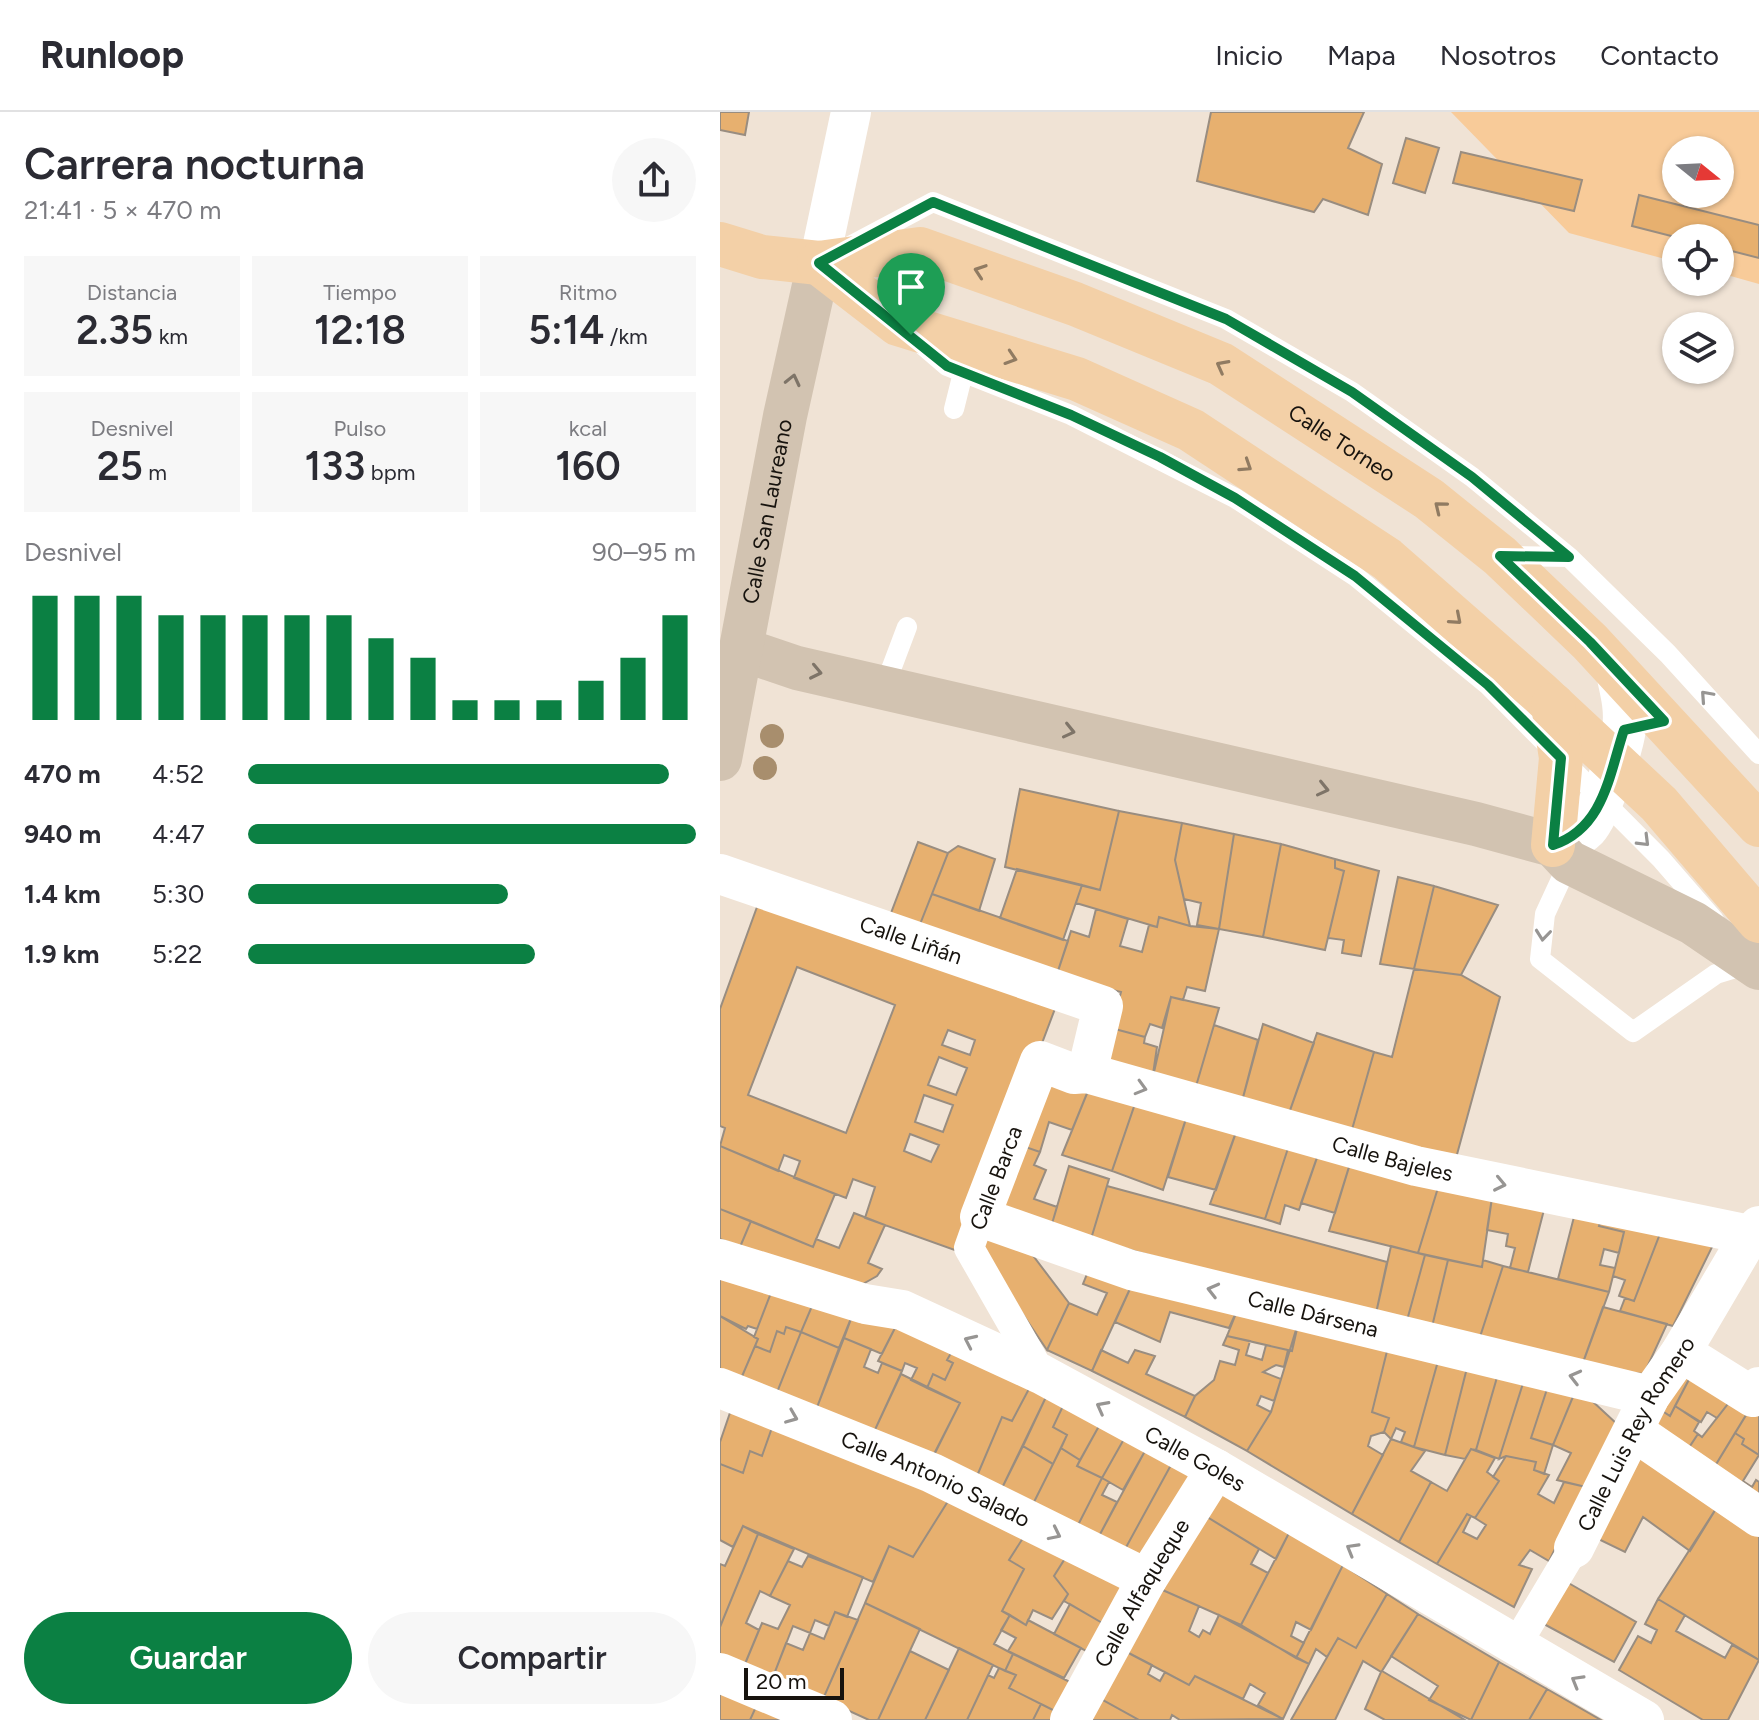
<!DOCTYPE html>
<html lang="es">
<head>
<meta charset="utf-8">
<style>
	body { margin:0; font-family:Figtree,sans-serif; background:#f7f7f7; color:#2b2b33; height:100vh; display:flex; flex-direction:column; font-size:30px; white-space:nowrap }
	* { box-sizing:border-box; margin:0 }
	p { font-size:26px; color:#7c7c81 }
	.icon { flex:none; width:44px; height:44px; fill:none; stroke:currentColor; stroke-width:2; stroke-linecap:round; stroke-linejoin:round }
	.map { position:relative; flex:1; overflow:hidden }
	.panel { display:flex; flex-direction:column; background:#fff; width:720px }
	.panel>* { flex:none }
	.needle { width:52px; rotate:108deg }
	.tools { position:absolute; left:942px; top:24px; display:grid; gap:16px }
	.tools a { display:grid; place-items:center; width:72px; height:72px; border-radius:50%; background:#fff; box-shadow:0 2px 6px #0004; font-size:40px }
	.scale { position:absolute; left:24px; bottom:20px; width:100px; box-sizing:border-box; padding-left:8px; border:4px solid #17130e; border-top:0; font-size:22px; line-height:28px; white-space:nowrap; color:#17130e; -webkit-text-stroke:6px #fff; paint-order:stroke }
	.pin { position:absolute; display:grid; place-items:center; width:68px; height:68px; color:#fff; margin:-82px -34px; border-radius:50% 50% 50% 0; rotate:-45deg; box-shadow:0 0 8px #0007 }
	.pin .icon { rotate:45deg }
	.round { display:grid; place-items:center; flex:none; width:84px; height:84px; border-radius:42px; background:#f7f7f7 }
	.head { display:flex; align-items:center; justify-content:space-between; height:136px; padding:0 24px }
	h1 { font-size:44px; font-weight:600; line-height:60px }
	.figures { display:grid; grid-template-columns:repeat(3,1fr); gap:12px; height:136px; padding:8px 24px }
	.figures div { display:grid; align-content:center; border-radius:0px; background:#f7f7f7; text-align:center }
	.figures b { font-size:40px; font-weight:600 }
	.figures small { font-size:22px; font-weight:400 }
	.figures p { font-size:22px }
	.chart { height:224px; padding:16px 24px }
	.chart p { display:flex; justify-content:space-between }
	.chart svg { width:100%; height:144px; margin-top:8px; stroke:#0b8043; stroke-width:6 }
	.primary-button { display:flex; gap:16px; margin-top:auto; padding:16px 24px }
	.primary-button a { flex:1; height:92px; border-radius:48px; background:#0b8043; color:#fff; font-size:32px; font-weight:600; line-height:92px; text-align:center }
	.primary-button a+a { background:#f7f7f7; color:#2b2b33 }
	ul { padding:0 24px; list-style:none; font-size:26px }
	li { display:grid; grid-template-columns:128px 96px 1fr; align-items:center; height:60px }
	li i { height:20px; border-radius:10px; background:#0b8043 }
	header { display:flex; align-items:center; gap:48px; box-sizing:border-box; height:112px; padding:0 40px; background:#fff; border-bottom:2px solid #e1e1e2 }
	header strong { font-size:38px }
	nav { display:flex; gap:44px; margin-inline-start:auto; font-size:28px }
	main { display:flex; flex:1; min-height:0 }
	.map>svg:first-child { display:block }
</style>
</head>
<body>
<header>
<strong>Runloop</strong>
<nav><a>Inicio</a><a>Mapa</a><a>Nosotros</a><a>Contacto</a></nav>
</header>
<main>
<section class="panel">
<div class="head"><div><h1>Carrera nocturna</h1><p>21:41 · 5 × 470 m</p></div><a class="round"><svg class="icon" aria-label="share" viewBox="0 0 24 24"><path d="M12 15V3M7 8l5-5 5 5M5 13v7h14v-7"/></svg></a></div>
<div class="figures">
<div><p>Distancia</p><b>2.35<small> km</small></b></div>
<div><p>Tiempo</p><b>12:18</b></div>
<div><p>Ritmo</p><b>5:14<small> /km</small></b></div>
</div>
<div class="figures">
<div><p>Desnivel</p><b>25<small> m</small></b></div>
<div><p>Pulso</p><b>133<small> bpm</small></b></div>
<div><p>kcal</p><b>160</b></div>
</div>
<div class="chart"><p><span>Desnivel</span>90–95 m</p>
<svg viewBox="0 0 160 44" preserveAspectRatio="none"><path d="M5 44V6M15 44V6M25 44V6M35 44V12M45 44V12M55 44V12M65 44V12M75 44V12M85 44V19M95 44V25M105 44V38M115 44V38M125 44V38M135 44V32M145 44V25M155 44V12"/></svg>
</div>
<ul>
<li><b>470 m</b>4:52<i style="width:94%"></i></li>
<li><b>940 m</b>4:47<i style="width:100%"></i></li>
<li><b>1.4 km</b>5:30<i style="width:58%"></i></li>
<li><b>1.9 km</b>5:22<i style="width:64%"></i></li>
</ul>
<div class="primary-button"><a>Guardar</a><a>Compartir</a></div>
</section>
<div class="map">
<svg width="1039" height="1608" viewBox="0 0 1039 1608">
	<rect width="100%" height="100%" fill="#f0e3d5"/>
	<path fill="#f8cb99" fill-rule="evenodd" d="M731,0H1039V172L1000,161V126H956V150L849,121ZM956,38H1000V82H956Z"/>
	<path fill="#e7b06f" stroke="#998d80" stroke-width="2" fill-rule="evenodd" d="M0,0H29L25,23L0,18Z
		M491,0H644L628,36L662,52L648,103L603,87L594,100L477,69Z
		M686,26L719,36L705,81L673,71Z
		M741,40L862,68L854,99L733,71Z
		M919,83L1039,113V146L1000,136V126H959L912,114Z
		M300,677L399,699L380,778L285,755Z
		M399,699L462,711L455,748L470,814L439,805L437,815L356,791L362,773L380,778Z
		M462,711L514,722L499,817L477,813L481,791L464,787L455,748Z
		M514,722L561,732L543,825L499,817Z
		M198,730L228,741L197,820L168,809Z
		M561,732L615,747V756L624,759L605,838L543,825Z
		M238,734L275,747L259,799L212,782L228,741Z
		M615,747L659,759L641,844L622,841L624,828L608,826L624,759L615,756Z
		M297,757L362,773L343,828L280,806Z
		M678,765L714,774L694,857L660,852Z
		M714,774L778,793L741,863L694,857Z
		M212,782L348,829L336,865L197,820Z
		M41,784L336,894L243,1141L145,1106L155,1075L133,1067L126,1086L74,1066L80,1049L64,1043L58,1059L0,1034L5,1016L0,1014V897ZM77,855L175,893L126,1021L28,983ZM228,918L255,928L250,943L222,933ZM219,945L247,956L236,983L208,973ZM204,983L233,993L223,1020L195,1010ZM190,1022L219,1033L211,1050L184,1039Z
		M376,797L408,807L400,834L422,840L429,813L437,815L439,805L470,814L499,817L485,879L467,875L463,888L451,885L442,916L430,912L425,925L391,916L401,880L336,865L351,819L369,825Z
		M694,857L741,863L780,885L736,1046L631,1021L654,940L672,945Z
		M451,885L499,896L474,981L432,969Z
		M543,912L594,931L568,1004L521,993Z
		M494,913L538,928L521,993L474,981Z
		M391,916L425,925L424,931L437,935L432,969L378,954Z
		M597,921L654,940L631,1021L568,1004Z
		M333,964L370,974L352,1018L329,1010L320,1040L294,1031Z
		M370,974L417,986L392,1059L342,1043Z
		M419,980L470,994L443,1078L392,1059Z
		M470,994L520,1009L496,1078L448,1065Z
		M520,1009L572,1024L545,1107L490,1092Z
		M572,1024L601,1034L579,1098L565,1093L560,1112L545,1107Z
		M294,1031L320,1040L314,1053L326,1058L314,1087L337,1095L331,1115L271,1096Z
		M0,1034L115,1082L93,1135L0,1097Z
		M601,1034L633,1042L615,1101L581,1091Z
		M633,1042L721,1066L698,1141L609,1119Z
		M349,1054L389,1067L371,1127L331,1115Z
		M721,1066L773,1079L762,1155L698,1141Z
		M387,1074L667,1150L655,1206L371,1127Z
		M773,1079L826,1090L808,1160L790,1156L795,1136L786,1134L788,1122L767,1118Z
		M0,1097L31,1109L20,1135L0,1127Z
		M856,1097L883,1101L879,1114L904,1120L899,1141L884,1137L880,1153L895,1156L889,1180L838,1167Z
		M134,1101L165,1113L148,1151L162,1157L157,1164L141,1173L20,1135L31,1109L93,1135L96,1127L119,1136Z
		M883,1101L943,1114L914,1189L899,1184L905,1168L893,1164L904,1120L879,1114Z
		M263,1111L311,1141L349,1191L327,1238L255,1132Z
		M943,1114L995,1129L953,1214L900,1199L905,1186L914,1189Z
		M671,1134L705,1143L686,1212L655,1206Z
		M705,1143L728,1148L711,1219L686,1212Z
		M728,1148L762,1155L763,1148L783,1154L758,1231L711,1219Z
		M371,1152L414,1168L372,1259L327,1238L349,1191L377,1203L387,1181L363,1172Z
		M783,1154L889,1180L861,1256L758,1231Z
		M0,1155L54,1173L37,1217L28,1214L26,1217L0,1204Z
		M414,1168L519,1194L509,1216L450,1200L440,1230L395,1210Z
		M54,1173L95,1187L81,1220L66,1215L64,1222L57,1219L50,1240L35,1234L38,1227L34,1225Z
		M95,1187L134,1199L119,1236L81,1220Z
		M519,1194L579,1208L572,1239L507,1224Z
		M883,1195L947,1212L924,1262L861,1256Z
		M134,1199L176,1214L162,1242L124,1226Z
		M0,1204L38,1227L20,1269L0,1259Z
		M579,1208L669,1231L652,1300L669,1306L664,1320L651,1324L648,1334L663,1343L632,1402L527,1339L551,1300Z
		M176,1214L235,1234L227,1248L233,1251L225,1268L213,1262L207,1276L191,1268L197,1256L185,1251L182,1259L158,1249Z
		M66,1215L81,1220L56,1283L20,1269L35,1234L50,1240L57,1219L64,1222Z
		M81,1220L119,1236L96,1298L56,1283Z
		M507,1224L530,1229L526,1243L542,1248L546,1233L568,1238L564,1255L556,1253L543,1260L561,1267L554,1289L541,1284L537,1293L551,1300L527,1339L465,1305L475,1284L494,1268L500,1249L515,1253L519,1238L503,1233Z
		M124,1226L151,1237L144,1255L158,1261L162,1251L182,1259L153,1322L96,1298Z
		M669,1231L720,1242L694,1335L681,1330L685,1320L676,1316L671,1327L664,1320L669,1306L652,1300Z
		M235,1234L310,1275L292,1309L282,1305L257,1364L214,1343L240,1291L207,1276L213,1262L225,1268L233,1251L227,1248Z
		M381,1238L408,1251L415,1238L435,1244L426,1262L475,1284L465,1305L372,1259Z
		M720,1242L749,1248L725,1343L694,1335Z
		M749,1248L780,1255L756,1338L751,1337L745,1347L725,1343Z
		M780,1255L806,1262L779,1347L756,1338Z
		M974,1258L1014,1284L997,1306L987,1300L981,1310L955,1294Z
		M974,1258L950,1304L933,1293Z
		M181,1262L240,1291L211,1348L153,1322Z
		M806,1262L830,1268L811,1326L833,1333L824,1362L814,1358L816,1350L786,1344L779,1347Z
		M830,1268L857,1275L833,1333L811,1326Z
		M310,1275L326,1285L282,1376L257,1364L282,1305L292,1309Z
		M857,1275L897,1312L866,1375L837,1368L851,1341L833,1333Z
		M1039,1282V1343L1022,1332L1024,1327L1015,1321Z
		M1014,1284L1031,1295L995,1354L968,1337L978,1322L982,1325Z
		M326,1285L343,1294L333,1315L347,1323L333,1352L303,1334Z
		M13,1292L55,1307L42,1344L30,1339L23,1361L0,1352V1330Z
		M933,1293L950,1304L955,1294L979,1310L974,1319L978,1322L968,1337L925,1307Z
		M343,1294L379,1314L360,1348L341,1336L347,1323L333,1315Z
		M55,1307L235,1378L193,1445L169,1434L153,1470L23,1414L13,1435L0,1428V1352L23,1361L30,1339L42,1344Z
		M379,1314L404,1327L382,1366L357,1354Z
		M1015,1321L1024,1327L1022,1332L1039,1343L1023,1369L1032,1375L1036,1368L1039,1370V1383L995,1354Z
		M404,1327L425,1339L403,1378L382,1366Z
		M671,1327L705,1339L691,1359L711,1370L679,1430L632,1402Z
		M917,1333L999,1392L970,1439L923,1405L905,1440L868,1422Z
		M303,1334L333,1352L313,1392L282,1376Z
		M341,1336L360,1348L357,1354L382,1366L357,1415L313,1392Z
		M751,1337L775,1346L767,1360L779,1369L755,1406L747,1402L717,1452L679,1430L711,1370L727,1379Z
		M425,1339L451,1353L404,1439L378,1426Z
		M786,1344L816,1350L814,1358L829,1363L818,1382L834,1391L844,1370L866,1375L829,1449L810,1438L799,1453L812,1457L794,1495L717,1452L747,1402L751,1404L743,1420L757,1427L766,1413L755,1406L779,1369L773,1365Z
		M451,1353L478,1367L426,1450L404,1439Z
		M382,1366L389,1370L382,1383L397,1390L378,1426L357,1415Z
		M493,1375L569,1421L556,1447L479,1400Z
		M235,1378L310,1415L289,1448L304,1457L282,1499L290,1503L274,1532L293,1542L285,1559L145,1491L169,1434L193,1445Z
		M999,1392L1039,1419V1548L938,1487Z
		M479,1400L539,1437L531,1452L548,1461L521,1513L438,1476Z
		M23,1414L38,1422L0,1515V1452L5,1454Z
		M310,1415L351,1437L334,1464L348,1482L332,1507L313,1498L306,1513L282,1499L304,1457L289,1448Z
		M569,1421L623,1453L591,1518L576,1510L571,1524L584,1531L576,1546L521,1513Z
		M38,1422L74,1437L50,1484L40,1479L26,1511L39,1518L22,1559L0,1550V1515Z
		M351,1437L405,1476L384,1512L344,1489L348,1482L334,1464Z
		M88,1444L143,1465L127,1505L115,1500L109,1514L95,1508L90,1521L73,1514L53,1565L25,1552L42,1511L58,1517L70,1493L50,1484L68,1449L82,1455Z
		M623,1453L667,1482L636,1536L618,1526L607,1545L596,1537L589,1552L576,1546Z
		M845,1469L916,1510L894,1550L822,1511Z
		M438,1476L479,1494L469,1519L479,1525L483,1518L490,1522L499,1503L589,1552L563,1607L538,1593L545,1581L530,1572L523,1587L475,1564L469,1573L401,1537Z
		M667,1482L698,1502L662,1559L745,1608H665L645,1597L661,1560L643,1549L615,1608H571L618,1526L636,1536Z
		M938,1487L965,1503L956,1519L1005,1546L1012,1533L1039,1548L1008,1608H983L899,1558L918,1524L931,1531L937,1518L925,1512Z
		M145,1491L200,1517L158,1608H149L103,1587Z
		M350,1492L384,1512L368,1540L334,1522Z
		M115,1500L138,1508L103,1587L53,1565L66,1531L83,1538L90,1521L104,1527Z
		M698,1502L779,1550L751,1608L709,1588L718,1574L671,1544Z
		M290,1503L306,1513L308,1508L361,1536L344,1566L288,1539L296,1526L281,1518Z
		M239,1536L273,1553L247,1608H205Z
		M401,1537L432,1553L428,1562L440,1569L445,1560L469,1573L475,1564L563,1607L460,1608L452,1603L450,1608H419L374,1583Z
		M190,1539L229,1558L205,1608H158Z
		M293,1542L354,1572L339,1601L289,1576L296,1563L285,1559Z
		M779,1550L827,1577L809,1608H751Z
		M279,1556L296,1563L289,1576L321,1592L313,1608H247L268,1563L274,1566Z
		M0,1567L41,1584L30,1608H0Z
		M827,1577L881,1608H809Z
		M374,1583L419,1608H361Z
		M41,1584L71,1608H30Z
		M321,1592L339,1601L336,1608H313Z"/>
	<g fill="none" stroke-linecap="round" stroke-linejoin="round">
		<path stroke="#fff" stroke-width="20" d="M130,134L213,90L506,207L632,280L752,365L849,445L948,542L1039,642
			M199,230L227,254L351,303L515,386L635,464L768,573L941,747L994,808
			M234,297L246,249
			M785,444L849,445
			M164,576L187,515
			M849,750L825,802L820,847L913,920L996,862L1029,852"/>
		<path stroke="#fff" stroke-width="30" d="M260,1105L249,1136L321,1262
			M796,1533L854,1436"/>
		<g stroke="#fff" stroke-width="40">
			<path d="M99,151L131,0"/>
			<path id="s1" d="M0,762L383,894L367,961"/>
			<path id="s2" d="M0,1147L145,1192L182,1198L321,1262L496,1357L924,1608"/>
			<path d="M961,1240L1033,1285L1039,1275"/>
			<path id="s3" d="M0,1276L212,1361L427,1467"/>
			<path id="s4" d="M930,1284L411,1158L260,1105L320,949L354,962L367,961L696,1054L1030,1123"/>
			<path d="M915,1320L1039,1405"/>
			<path id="s5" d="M854,1436L930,1284L961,1240L1030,1123L1039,1114"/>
			<path d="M0,1561L112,1608"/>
			<path id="s6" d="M350,1608L427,1467L496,1357"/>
		</g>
		<path stroke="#fff" stroke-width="44" d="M833,733C845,729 857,725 866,716C880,700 901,638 904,617C907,598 902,579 898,561"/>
		<g stroke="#d2c3b1" stroke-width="44">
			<path d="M21,537L77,556L756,712L833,733L849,750L973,811L1039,856"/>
			<path id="s7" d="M0,647L65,304L99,151"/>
		</g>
		<g stroke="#f3d0a7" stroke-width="44">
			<path id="s8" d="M0,132L42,145L99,151L200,137L355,192L501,252L709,387L780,444L870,530L1039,713"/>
			<path d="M99,151L178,212L357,267L471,318L667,447L820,581L939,692L1039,809"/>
			<path d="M833,593L841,646L833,733"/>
		</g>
	</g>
	<g fill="#a88e6d">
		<circle cx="52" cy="624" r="12"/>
		<circle cx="45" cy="656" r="12"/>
	</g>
	<defs><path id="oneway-chevron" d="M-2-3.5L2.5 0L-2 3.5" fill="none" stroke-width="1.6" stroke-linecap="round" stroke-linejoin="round" transform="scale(2)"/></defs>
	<g stroke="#907b62">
		<use href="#oneway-chevron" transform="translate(260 159) rotate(-161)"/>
		<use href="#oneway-chevron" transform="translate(291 246) rotate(18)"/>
		<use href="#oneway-chevron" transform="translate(502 254) rotate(-152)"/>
		<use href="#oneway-chevron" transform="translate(526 354) rotate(33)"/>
		<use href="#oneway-chevron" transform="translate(720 395) rotate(-141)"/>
		<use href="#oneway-chevron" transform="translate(736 507) rotate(41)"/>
	</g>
	<g stroke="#7e7468">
		<use href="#oneway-chevron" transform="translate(73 268) rotate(-77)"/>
		<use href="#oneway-chevron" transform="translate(96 560) rotate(12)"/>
		<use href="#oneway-chevron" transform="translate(349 619) rotate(13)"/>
		<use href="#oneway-chevron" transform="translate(603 677) rotate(13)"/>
	</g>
	<g stroke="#979593">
		<use href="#oneway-chevron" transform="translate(986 584) rotate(-132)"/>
		<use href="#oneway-chevron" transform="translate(924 729) rotate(45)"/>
		<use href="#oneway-chevron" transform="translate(823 823) rotate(96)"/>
		<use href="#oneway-chevron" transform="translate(421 976) rotate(16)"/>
		<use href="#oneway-chevron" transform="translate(780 1072) rotate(12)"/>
		<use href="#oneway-chevron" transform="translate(493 1178) rotate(-166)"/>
		<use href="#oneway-chevron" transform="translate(250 1229) rotate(-155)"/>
		<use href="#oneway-chevron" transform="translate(855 1265) rotate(-166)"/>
		<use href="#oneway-chevron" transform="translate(382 1295) rotate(-152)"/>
		<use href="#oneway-chevron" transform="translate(72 1305) rotate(22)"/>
		<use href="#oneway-chevron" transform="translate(335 1422) rotate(26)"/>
		<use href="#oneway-chevron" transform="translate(632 1437) rotate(-150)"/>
		<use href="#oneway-chevron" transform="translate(857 1569) rotate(-150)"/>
	</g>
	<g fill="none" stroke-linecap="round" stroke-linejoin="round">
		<defs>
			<path id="route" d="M213,90L506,207L632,280L752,365L849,445L780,444L870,530L944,609L904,618C889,663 884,716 833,733L841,646L768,573L635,464L515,386L440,345L351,303L227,254L99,151Z"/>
		</defs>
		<use href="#route" stroke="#fff" stroke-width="16"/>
		<use href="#route" stroke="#0b8043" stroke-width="10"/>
	</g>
	<g text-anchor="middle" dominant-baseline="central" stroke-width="6" stroke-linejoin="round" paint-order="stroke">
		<g font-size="22" fill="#17130e" stroke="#fff">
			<text stroke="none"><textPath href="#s8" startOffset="670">Calle Torneo</textPath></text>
			<text stroke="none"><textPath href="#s7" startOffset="252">Calle San Laureano</textPath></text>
			<text stroke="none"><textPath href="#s1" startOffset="202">Calle Liñán</textPath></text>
			<text stroke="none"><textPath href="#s4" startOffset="1228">Calle Bajeles</textPath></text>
			<text transform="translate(276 1066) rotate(-69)">Calle Barca</text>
			<text transform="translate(593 1202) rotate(14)">Calle Dársena</text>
			<text stroke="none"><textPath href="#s5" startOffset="130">Calle Luis Rey Romero</textPath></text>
			<text stroke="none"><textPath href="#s2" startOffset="518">Calle Goles</textPath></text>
			<text stroke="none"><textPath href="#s3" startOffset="234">Calle Antonio Salado</textPath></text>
			<text stroke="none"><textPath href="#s6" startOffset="146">Calle Alfaqueque</textPath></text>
		</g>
	</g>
</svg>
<div class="tools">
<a><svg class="needle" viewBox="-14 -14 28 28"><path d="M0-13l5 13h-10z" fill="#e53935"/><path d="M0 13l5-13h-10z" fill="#7c7c81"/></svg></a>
<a><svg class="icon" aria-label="locate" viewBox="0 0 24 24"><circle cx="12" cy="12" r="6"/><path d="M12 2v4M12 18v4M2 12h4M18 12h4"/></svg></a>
<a><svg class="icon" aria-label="layers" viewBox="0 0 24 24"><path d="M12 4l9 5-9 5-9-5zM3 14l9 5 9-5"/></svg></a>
</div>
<div class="scale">20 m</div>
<div class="pin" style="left:191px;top:223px;background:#1e9e55"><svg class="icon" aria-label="arrive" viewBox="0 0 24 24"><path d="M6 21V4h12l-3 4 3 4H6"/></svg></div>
</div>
</main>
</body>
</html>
